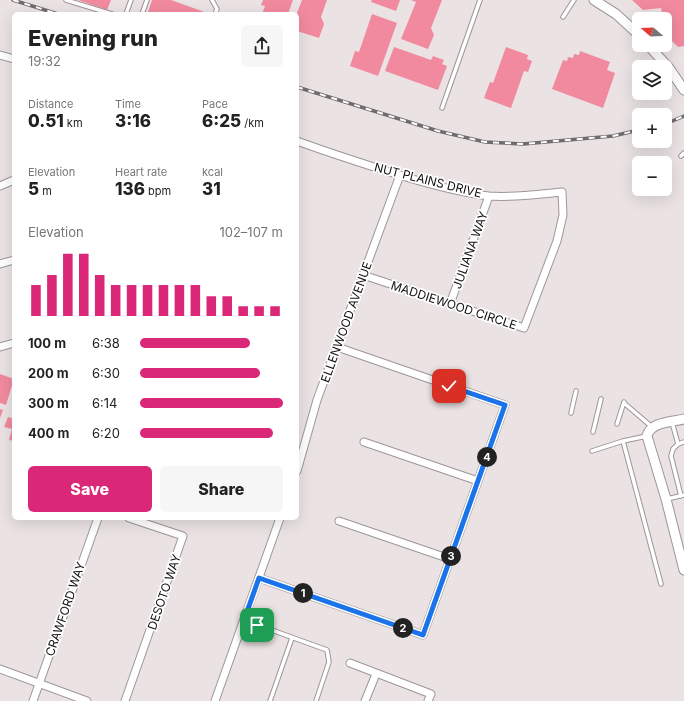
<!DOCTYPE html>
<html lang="en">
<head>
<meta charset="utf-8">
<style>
	body { margin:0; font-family:Inter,sans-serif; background:#f6f6f6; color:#222; height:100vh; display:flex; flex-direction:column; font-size:15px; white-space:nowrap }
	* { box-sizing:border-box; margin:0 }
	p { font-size:13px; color:#767676 }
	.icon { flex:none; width:22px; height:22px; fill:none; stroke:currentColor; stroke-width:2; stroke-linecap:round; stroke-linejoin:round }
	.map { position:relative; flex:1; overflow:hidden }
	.drawer { position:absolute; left:12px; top:12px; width:287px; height:508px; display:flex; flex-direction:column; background:#fff; border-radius:6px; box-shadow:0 4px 16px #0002 }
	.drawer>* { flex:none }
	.needle { width:26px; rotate:289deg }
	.buttons { position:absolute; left:632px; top:12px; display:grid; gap:8px }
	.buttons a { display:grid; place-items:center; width:40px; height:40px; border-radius:6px; background:#fff; box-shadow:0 4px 16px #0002; font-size:20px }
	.pin { position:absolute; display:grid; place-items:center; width:34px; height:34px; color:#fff; margin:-17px; border-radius:8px; box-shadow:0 2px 6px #0006 }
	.km { position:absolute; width:20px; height:20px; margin:-10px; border-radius:50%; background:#222; color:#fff; font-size:11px; line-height:20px; text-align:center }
	.round { display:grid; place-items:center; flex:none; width:42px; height:42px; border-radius:6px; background:#f6f6f6 }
	.overview { display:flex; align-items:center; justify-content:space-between; height:68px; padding:0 16px }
	h1 { font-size:22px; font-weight:800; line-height:30px }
	.figures { display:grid; grid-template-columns:repeat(3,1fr); gap:6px; height:68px; padding:4px 16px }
	.figures div { display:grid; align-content:center }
	.figures b { font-size:17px; font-weight:800 }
	.figures small { font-size:11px; font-weight:400 }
	.figures p { font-size:11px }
	.chart { height:112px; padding:8px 16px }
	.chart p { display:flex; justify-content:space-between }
	.chart svg { width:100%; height:72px; margin-top:4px; stroke:#db2777; stroke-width:6 }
	.cta { display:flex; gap:8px; margin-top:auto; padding:8px 16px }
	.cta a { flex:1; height:46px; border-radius:6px; background:#db2777; color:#fff; font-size:16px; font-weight:800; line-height:46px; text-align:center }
	.cta a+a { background:#f6f6f6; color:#222 }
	ul { padding:0 16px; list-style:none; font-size:13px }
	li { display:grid; grid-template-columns:64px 48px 1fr; align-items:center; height:30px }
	li i { height:10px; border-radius:5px; background:#db2777 }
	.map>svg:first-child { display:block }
</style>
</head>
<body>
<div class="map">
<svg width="684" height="701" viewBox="0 0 684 701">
	<rect width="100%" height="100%" fill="#eae2e3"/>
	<path fill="#f18a9e" d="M78,0H111L107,10Z
		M152,0H171L210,14H153L148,12Z
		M263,0H293L288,14H262L265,6L261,5Z
		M302,0H327L321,17L324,24L319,38L297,31V13Z
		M372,0H400L396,11L371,2Z
		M411,0H442L431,28L434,35L428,49L401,39L416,2Z
		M632,0H684V46L678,47L665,34V19H663L661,8L643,10Z
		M372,14L397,23L378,76L350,66L355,51L359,52Z
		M394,47L431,60L433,56L444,60L442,64L447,66L438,90L385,71Z
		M506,47L528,55L527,59L532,61L528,72L524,71L511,108L484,98L490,82L493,83Z
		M580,51L610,62L607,70L615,73L603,108L552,89L563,60L567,61L568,57L573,58L574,54L579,55Z
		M0,374L14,379L6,405L0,403Z
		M0,409L3,410L0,418Z
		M8,417L14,419V441L9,440L12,429L4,427Z"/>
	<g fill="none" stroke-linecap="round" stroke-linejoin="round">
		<defs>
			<path id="service" d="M66,0L112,14
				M212,0L217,9L215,14
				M126,14L131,0
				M142,14L147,0
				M563,17L574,0
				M442,108L480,0
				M681,156L684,153
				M624,403L652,427
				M571,413L576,391
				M672,422L678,444L673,449L671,456L681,496
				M617,424L624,402
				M593,432L601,399
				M623,441L647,436
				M678,444L684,442
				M592,451L623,441L661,584
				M667,499L684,495
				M244,620L327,650L329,662L316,701
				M270,701L292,638"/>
			<path id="minor" d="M0,55L14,59
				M297,141C324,151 352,160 380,169C414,180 454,192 489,196C514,198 538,194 562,192L563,215L557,241L524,328L363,275
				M0,186L14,180
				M0,264L14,260
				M450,304L489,196
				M0,347L14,343
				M364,442L478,481
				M297,471L317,400L400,175
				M339,521L450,559
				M259,578L423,635L505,405L337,347
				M350,663L431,694L428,701
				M0,669L87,701
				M33,701L98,518
				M125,701L183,536L129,518
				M215,701L280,518
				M365,701L376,674"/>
			<path id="tertiary" d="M594,0L616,14L639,35
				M648,45L669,68L684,90
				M684,419C671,422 650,422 647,436L666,499L684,570"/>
		</defs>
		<use href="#service" stroke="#9d9697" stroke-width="5.5"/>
		<use href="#minor" stroke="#9d9697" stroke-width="9"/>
		<use href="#tertiary" stroke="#9d9697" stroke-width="11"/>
		<use href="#service" stroke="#fff" stroke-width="3.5"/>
		<use href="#minor" stroke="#fff" stroke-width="7"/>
		<use href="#tertiary" stroke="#fff" stroke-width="9"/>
		<defs>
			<path id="rail" d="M13,0L58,14
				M297,87L438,131L485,142L523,144L613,136L639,130
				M665,124L684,116"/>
		</defs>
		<use href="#rail" stroke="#706b6c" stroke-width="3.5"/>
		<use href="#rail" stroke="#fff" stroke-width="2" stroke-dasharray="6" stroke-linecap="butt"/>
	</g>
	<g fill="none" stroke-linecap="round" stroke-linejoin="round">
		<defs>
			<path id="route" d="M257,625L244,620L259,578L423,635L505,405L449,386"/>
		</defs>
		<use href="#route" stroke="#fff" stroke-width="8"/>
		<use href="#route" stroke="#1a73e8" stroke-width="5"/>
	</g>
	<g text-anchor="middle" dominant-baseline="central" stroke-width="3.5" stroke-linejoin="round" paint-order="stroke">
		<g font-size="12" fill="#120f0f" stroke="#fff">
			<text transform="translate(428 180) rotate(14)">NUT PLAINS DRIVE</text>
			<text transform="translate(470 250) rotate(-70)">JULIANA WAY</text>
			<text transform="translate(454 305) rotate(18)">MADDIEWOOD CIRCLE</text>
			<text transform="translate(346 322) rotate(-70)">ELLENWOOD AVENUE</text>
			<text transform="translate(164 592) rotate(-71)">DESOTO WAY</text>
			<text transform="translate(65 609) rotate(-71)">CRAWFORD WAY</text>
		</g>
	</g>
</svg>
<div class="buttons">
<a><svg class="needle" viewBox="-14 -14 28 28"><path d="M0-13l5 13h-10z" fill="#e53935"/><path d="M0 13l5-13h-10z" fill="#767676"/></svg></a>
<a><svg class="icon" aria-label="layers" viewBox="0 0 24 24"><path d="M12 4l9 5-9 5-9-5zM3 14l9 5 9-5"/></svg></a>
<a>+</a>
<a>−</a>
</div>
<div class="pin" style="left:257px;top:625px;background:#1e9e55"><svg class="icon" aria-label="arrive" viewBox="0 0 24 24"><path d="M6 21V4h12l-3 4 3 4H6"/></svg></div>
<div class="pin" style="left:449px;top:386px;background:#d93025"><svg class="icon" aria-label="check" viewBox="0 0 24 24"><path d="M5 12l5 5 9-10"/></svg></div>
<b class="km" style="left:303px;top:593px">1</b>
<b class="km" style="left:403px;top:628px">2</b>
<b class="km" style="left:451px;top:556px">3</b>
<b class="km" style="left:487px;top:457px">4</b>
<section class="drawer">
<div class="overview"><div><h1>Evening run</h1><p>19:32</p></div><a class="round"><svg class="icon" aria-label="share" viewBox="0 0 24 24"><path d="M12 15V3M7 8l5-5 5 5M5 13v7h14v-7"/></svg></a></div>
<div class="figures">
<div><p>Distance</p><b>0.51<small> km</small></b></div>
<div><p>Time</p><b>3:16</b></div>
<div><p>Pace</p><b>6:25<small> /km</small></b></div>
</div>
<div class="figures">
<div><p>Elevation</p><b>5<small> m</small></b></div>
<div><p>Heart rate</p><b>136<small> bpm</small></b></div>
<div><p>kcal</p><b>31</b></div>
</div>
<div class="chart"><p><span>Elevation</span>102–107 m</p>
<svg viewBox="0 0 160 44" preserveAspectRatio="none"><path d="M5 44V25M15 44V19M25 44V6M35 44V6M45 44V19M55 44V25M65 44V25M75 44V25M85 44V25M95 44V25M105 44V25M115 44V32M125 44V32M135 44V38M145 44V38M155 44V38"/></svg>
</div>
<ul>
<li><b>100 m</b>6:38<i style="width:77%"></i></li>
<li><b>200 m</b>6:30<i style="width:84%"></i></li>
<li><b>300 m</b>6:14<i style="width:100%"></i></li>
<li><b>400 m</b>6:20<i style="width:93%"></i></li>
</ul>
<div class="cta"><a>Save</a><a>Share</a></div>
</section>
</div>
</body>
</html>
